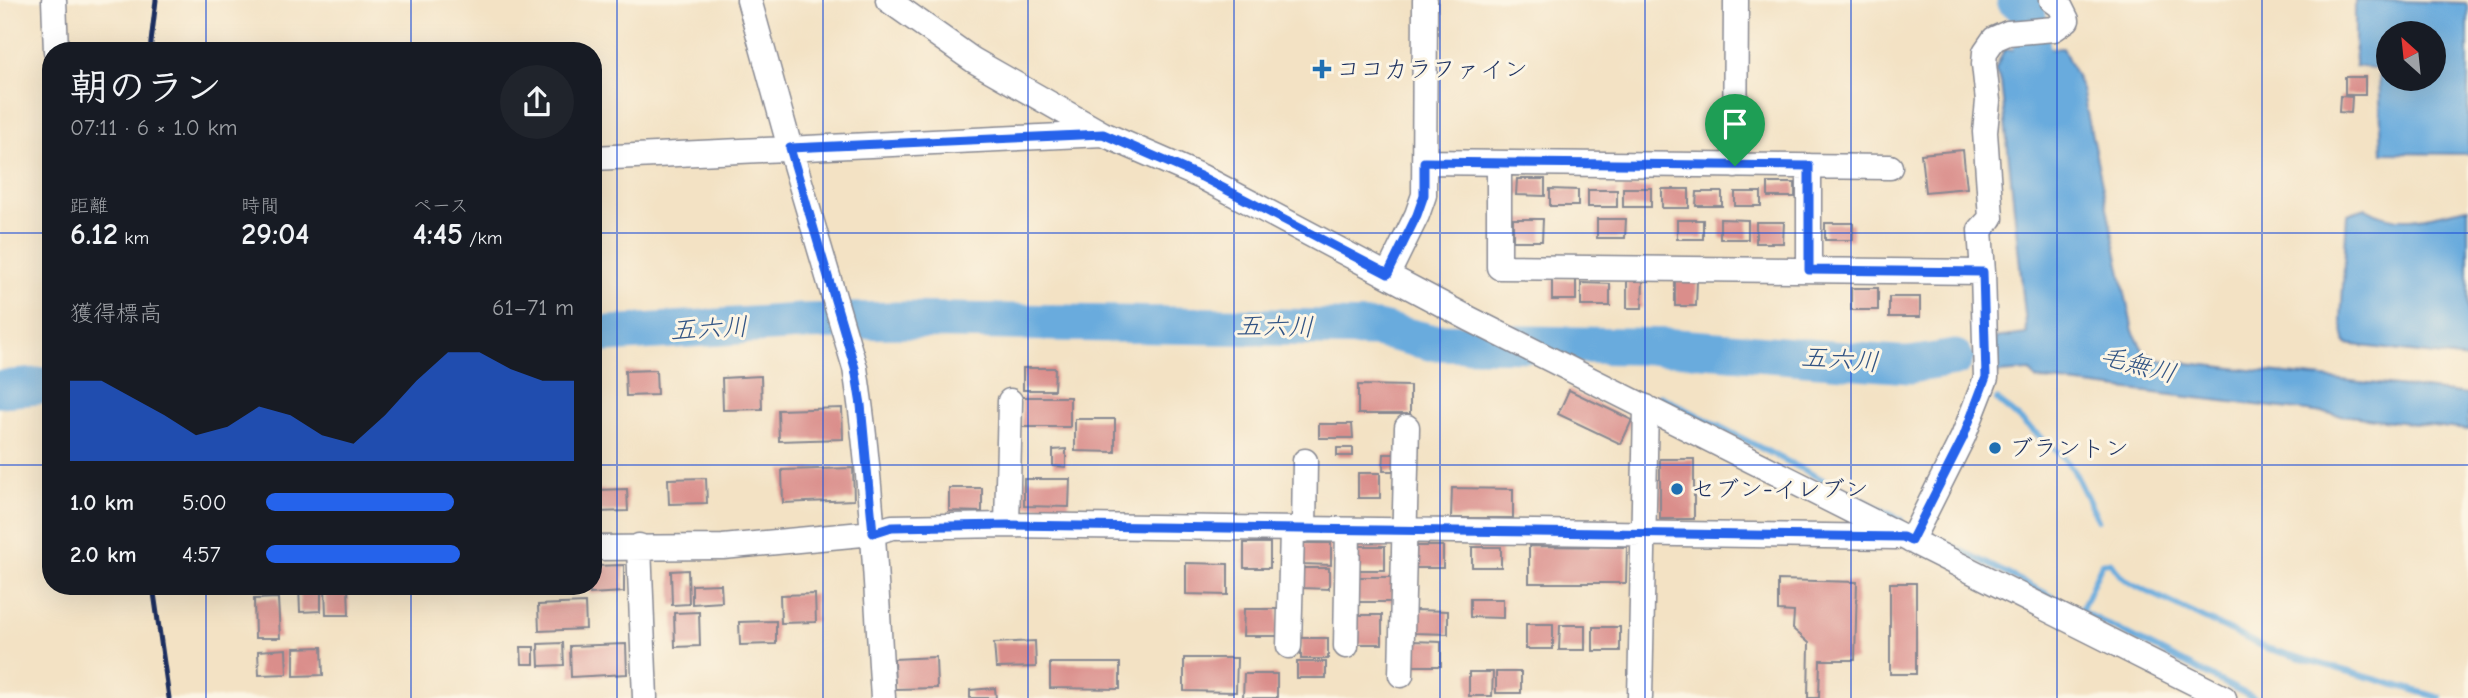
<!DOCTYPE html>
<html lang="ja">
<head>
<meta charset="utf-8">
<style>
	body { margin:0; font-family:"Comic Neue","Klee One",sans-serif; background:#20242c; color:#f1f3f6; height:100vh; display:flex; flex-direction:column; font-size:26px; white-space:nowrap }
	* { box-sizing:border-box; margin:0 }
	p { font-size:23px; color:#9ea1a6 }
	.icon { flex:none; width:38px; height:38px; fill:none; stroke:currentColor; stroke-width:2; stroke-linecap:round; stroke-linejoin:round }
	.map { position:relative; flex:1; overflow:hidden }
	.panel { position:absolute; left:42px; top:42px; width:560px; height:553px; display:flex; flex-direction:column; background:#171b24; border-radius:28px; box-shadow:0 7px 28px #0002 }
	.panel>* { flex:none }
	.needle { width:46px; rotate:333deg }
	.tools { position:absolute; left:2376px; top:21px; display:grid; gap:14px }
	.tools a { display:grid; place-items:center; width:70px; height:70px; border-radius:50%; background:#171b24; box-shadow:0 7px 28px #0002; font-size:35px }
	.pin { position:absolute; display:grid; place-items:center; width:60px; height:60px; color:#fff; margin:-72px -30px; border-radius:50% 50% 50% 0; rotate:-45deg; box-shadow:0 0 7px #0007 }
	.pin .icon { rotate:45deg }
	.round { display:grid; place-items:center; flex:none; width:74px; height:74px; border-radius:37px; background:#20242c }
	.overview { display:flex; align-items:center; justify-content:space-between; height:119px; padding:0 28px }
	h1 { font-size:38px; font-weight:700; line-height:52px }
	.metrics { display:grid; grid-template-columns:repeat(3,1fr); gap:10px; height:119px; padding:7px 28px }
	.metrics div { display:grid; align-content:center }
	.metrics b { font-size:30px; font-weight:700 }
	.metrics small { font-size:19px; font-weight:400 }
	.metrics p { font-size:19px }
	.chart { height:196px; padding:14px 28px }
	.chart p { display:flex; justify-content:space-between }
	.chart svg { width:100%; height:126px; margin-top:7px; fill:#2563eb; opacity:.7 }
	ul { padding:0 28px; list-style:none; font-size:23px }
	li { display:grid; grid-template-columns:112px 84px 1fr; align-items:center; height:52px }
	li i { height:18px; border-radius:9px; background:#2563eb }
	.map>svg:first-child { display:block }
</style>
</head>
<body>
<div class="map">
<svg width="2468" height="698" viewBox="0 0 2468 698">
	<rect width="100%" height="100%" fill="#fcf5e5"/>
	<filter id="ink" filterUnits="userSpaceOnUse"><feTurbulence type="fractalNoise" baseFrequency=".0143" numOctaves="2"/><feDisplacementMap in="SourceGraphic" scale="14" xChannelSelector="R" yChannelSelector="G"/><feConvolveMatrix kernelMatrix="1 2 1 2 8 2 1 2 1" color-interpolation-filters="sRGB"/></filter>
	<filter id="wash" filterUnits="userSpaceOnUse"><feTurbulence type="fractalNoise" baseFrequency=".00686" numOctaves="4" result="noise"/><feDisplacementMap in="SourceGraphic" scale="28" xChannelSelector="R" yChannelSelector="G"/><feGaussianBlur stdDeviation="1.57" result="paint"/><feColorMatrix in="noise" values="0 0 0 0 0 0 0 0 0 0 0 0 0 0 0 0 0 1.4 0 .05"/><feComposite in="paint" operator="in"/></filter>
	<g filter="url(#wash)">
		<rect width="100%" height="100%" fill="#f3e2c4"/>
		<path fill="#69abdd" stroke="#426d9e" stroke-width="2" fill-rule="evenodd" d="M2355,0L2466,3L2468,9V154L2382,153L2379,69L2355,66ZM2389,33H2434V79H2389Z
			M2063,48L2082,89L2133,331L2143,350L2160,360L2468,394V430L2036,379L2030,371L1997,373L1995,338L2027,334L2001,82L1995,71L2004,50Z
			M2366,208C2402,229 2430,215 2468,208V359L2346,344L2341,321L2347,214Z"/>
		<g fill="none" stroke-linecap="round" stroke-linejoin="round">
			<path stroke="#69abdd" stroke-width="6" d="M1955,358L1981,357
				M1660,396L1901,520
				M1997,400L2058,452L2073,469L2098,520
				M1934,537L2254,698
				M2082,609L2102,563L2110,562L2120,575L2132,584L2266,648L2441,698"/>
			<path stroke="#69abdd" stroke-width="37" d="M2015,0L2027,9L2038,98
				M593,335L801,322L900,320L1377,329L1430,342L1677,347L1910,365L1955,358
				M0,389L51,385"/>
		</g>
		<g id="blocks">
			<path fill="#da8e8b" d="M2345,77H2365V95H2345Z
				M2340,96L2352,97L2351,113L2339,112Z
				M1963,150L1967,188L1925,192L1921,154Z
				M1517,179H1545V196L1516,195Z
				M1768,183H1795V197H1768Z
				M1623,188H1651V207H1623Z
				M1550,189L1578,190V206H1550Z
				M1662,189H1689V208H1662Z
				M1588,190H1617V207H1588Z
				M1697,192H1722V206H1696Z
				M1735,192H1761V206H1735Z
				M1513,219H1543L1542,241H1513Z
				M1597,219H1626L1625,238H1597Z
				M1720,219L1748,220V239H1720Z
				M1677,220H1703V239H1677Z
				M1756,222H1784L1783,243H1756Z
				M1825,223H1853V240H1825Z
				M1552,280H1576V300H1552Z
				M1627,281H1643L1642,308H1627Z
				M1675,281H1697L1696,306H1675Z
				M1581,283L1610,284V306H1581Z
				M1851,288H1878V310H1851Z
				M1889,297H1920V317H1889Z
				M1023,368H1055L1054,390H1023Z
				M656,370L657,395L626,396L625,371Z
				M761,376L762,409L723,410L722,378Z
				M1358,385L1410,386V414H1358Z
				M1569,390L1632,420L1621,444L1558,414Z
				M1022,397H1070V427H1022Z
				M842,408L843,439L779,441L778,410Z
				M1075,419H1115V452L1075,451Z
				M1319,424H1352L1353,438H1319Z
				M1337,448H1353V456H1337Z
				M1066,449V467L1053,466V450Z
				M1384,454H1398V471H1383Z
				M1660,459H1694V519H1660Z
				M853,468L854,500L783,503L782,470Z
				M1358,473H1380V498H1358Z
				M706,478L707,503L669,504L668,479Z
				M1024,479H1070L1069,507L1024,506Z
				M949,488H982V512L949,511Z
				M1452,488L1513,489V518H1451Z
				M627,489L628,511L596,512L595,490Z
				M1244,543H1270V568H1244Z
				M1303,543H1331V565L1302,564Z
				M1357,546H1385V570H1357Z
				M1415,546H1443V568H1415Z
				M1529,546L1627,547L1626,583H1529Z
				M1472,547H1501V567H1472Z
				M1186,563L1228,564V595L1186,594Z
				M624,565V592L590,594V586H593V566Z
				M1302,568H1329V589L1302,588Z
				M688,570L689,604L672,605L671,571Z
				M1358,577H1393V602H1357Z
				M1778,580L1857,582L1855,660H1820L1819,698H1808L1809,643L1793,629L1794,612L1778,611Z
				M1890,583H1916V674H1890Z
				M721,584L722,602L692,604V585Z
				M299,586H321V611L300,612Z
				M325,586H348L349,615H326Z
				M815,594L816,622L781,623L780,595Z
				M278,598L280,638H255L254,599Z
				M1470,599H1503V618L1470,617Z
				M585,603L586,629L539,631L538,605Z
				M1244,609H1278V636H1243Z
				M1414,610L1448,611V634L1414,633Z
				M699,612L700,646L675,647L674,613Z
				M1356,615H1382V644H1355Z
				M776,621V644L740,645L739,622Z
				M1526,624H1553V649H1526Z
				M1560,625H1585V650H1559Z
				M1593,627H1620V651H1593Z
				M1301,638H1328V659H1301Z
				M1035,641L1036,667L996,668L994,643Z
				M1412,641L1441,642V666H1412Z
				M563,643L564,665L539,666L538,644Z
				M626,644L627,674L571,677L570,646Z
				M322,647L323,675L294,676V648Z
				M521,647H534V664H522Z
				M286,649L287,674L259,675L258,651Z
				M936,657L937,688L895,689L894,659Z
				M1184,658H1237L1236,692L1184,691Z
				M1297,662H1326V678H1297Z
				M1050,663H1120V689L1050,688Z
				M1469,672H1493L1492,696H1469Z
				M1496,672H1521V693H1496Z
				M1244,674H1277V698H1243Z
				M995,688L996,698H970V690Z"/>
		</g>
	</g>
	<g filter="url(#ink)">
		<use href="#blocks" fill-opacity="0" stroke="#878891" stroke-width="2"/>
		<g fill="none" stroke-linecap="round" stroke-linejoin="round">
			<defs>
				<path id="minor" d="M54,0L56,51
					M749,0L790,148L855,368C872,477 876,588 883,698
					M888,0L973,60L1103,134L1202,177L1470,319L2224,698
					M593,158L1103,134
					M1424,162L1890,167
					M1499,163V267L1983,272
					M1735,166L1736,0
					M1809,270V166
					M1388,274L1417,215L1424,195L1425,0
					M1007,525L1010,401
					M1304,530L1305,461
					M1911,541L1963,437L1986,378L1983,272L1980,230L1991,218L1985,132L1988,101L1984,64L1985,52L1994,39L2008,33L2054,29L2067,20L2060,6L2052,0
					M639,546L645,698
					M593,548L723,547L873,533L892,527L1007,525L1896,537
					M1289,646L1292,530
					M1346,646L1348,530
					M1401,675L1407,427
					M1640,698L1646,407"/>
			</defs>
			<use href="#minor" stroke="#878891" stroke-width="27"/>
			<use href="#minor" stroke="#fff" stroke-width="24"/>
			<path stroke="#1b2f5e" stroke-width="5" d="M150,51L156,0
				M153,586L169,698"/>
		</g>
	</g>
	<g fill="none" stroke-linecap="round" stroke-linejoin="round" filter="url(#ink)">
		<defs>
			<path id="route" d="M1103,134L1202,177L1388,274L1417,215L1424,195V162L1809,166V270L1983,272L1986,377L1963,438L1911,541L1903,537L1007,525L892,527L873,533L861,405L855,368L790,148Z"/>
		</defs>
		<use href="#route" stroke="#fff" stroke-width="14"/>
		<use href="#route" stroke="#2563eb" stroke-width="9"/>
	</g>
	<path fill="none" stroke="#1d4ed8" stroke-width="2" stroke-opacity="0.55" d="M206,0V51M411,0V51M617,0V698M823,0V698M1028,0V698M1234,0V698M1440,0V698M1645,0V698M1851,0V698M2057,0V698M2262,0V698M0,233H51M593,233H2468M0,465H51M593,465H2468M206,586V698M411,586V698"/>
	<g fill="#1f6fb2" stroke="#fcf5e5" stroke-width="2.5">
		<path d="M1318.5 58.5h7v7h7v7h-7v7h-7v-7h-7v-7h7z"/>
		<circle cx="1995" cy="448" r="7"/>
		<circle cx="1677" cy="489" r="7"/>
	</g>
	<g text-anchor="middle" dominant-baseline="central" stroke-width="6" stroke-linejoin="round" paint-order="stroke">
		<g font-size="24" fill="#1b2f5e" stroke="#fcf5e5" text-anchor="start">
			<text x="1336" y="69">ココカラファイン</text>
			<text x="2009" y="448">ブラントン</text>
			<text x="1691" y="489">セブン-イレブン</text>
		</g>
		<g font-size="26" font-style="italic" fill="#325484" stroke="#fcf5e5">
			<text transform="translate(1275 327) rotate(1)">五六川</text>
			<text transform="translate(709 329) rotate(-3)">五六川</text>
			<text transform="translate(1840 360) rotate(4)">五六川</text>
			<text transform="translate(2138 365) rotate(15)">毛無川</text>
		</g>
	</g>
</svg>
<div class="tools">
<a><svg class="needle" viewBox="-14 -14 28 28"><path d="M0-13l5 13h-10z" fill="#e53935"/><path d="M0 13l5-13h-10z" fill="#9ea1a6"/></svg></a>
</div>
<div class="pin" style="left:1735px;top:166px;background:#1e9e55"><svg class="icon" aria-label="arrive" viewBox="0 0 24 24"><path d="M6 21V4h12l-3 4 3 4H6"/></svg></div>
<section class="panel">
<div class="overview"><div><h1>朝のラン</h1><p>07:11 · 6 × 1.0 km</p></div><a class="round"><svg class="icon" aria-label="share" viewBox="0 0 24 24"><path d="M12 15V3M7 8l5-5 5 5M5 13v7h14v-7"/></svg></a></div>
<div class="metrics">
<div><p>距離</p><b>6.12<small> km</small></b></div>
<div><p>時間</p><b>29:04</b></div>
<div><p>ペース</p><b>4:45<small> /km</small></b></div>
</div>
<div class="chart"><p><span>獲得標高</span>61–71 m</p>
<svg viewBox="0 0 160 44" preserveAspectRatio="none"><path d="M0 44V16L10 16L20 22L30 28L40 35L50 32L60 25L70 28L80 35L90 38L100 28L110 16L120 6L130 6L140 12L150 16L160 16V44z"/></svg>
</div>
<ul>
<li><b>1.0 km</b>5:00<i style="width:61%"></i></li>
<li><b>2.0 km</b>4:57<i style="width:63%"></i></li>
</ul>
</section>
</div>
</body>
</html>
